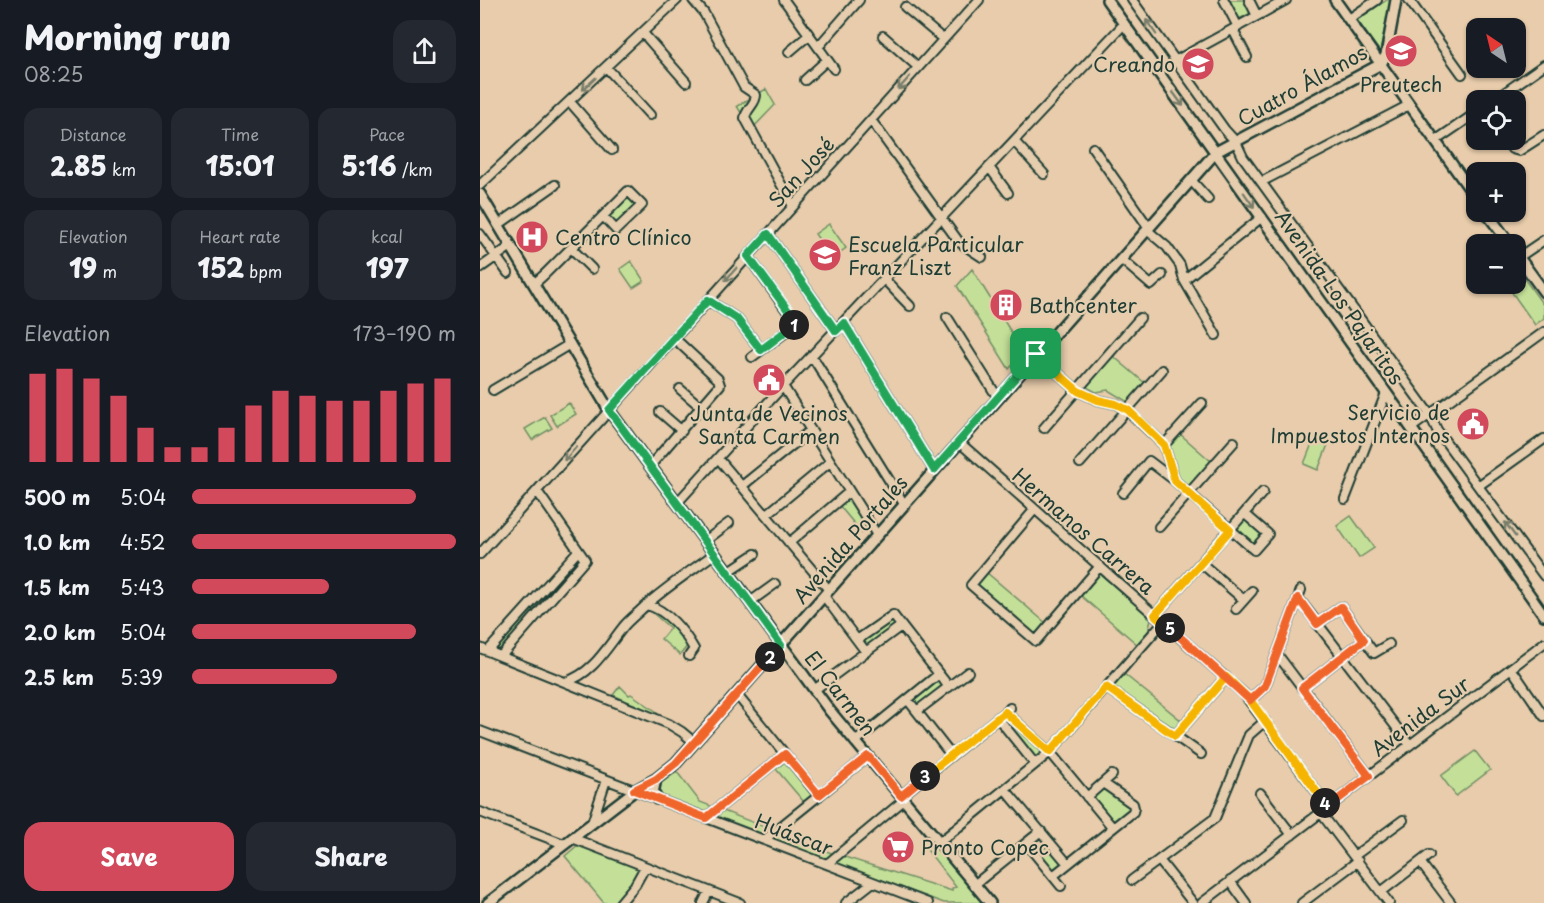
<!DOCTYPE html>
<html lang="en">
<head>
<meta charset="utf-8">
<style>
	body { margin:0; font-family:"Playpen Sans",sans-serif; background:#242831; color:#f1f3f6; height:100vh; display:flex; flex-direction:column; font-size:22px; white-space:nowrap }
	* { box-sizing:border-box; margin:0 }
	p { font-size:20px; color:#9ea1a6 }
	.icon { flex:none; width:33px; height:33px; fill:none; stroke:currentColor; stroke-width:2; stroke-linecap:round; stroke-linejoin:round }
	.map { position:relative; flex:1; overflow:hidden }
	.side { display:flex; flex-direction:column; background:#171b24; width:480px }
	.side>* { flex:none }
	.needle { width:39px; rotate:325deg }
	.buttons { position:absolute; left:986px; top:18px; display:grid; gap:12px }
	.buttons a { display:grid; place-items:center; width:60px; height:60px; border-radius:12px; background:#171b24; box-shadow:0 2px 4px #0004; font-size:30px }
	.pin { position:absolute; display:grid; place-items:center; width:51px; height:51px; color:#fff; margin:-26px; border-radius:12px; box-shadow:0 3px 9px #0006 }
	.km { position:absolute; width:30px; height:30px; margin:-15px; border-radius:50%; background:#222; color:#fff; font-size:16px; line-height:30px; text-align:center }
	.round { display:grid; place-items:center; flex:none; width:63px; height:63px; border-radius:18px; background:#242831 }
	.head { display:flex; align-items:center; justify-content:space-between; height:102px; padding:0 24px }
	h1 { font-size:33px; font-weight:800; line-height:45px }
	.stats { display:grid; grid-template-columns:repeat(3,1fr); gap:9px; height:102px; padding:6px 24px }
	.stats div { display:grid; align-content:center; border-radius:15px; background:#242831; text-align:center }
	.stats b { font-size:26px; font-weight:800 }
	.stats small { font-size:16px; font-weight:400 }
	.stats p { font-size:16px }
	.chart { height:168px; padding:12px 24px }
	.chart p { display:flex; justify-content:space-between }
	.chart svg { width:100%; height:108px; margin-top:6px; stroke:#d1495b; stroke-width:6 }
	.primary-button { display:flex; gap:12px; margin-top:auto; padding:12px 24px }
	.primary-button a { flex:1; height:69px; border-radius:18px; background:#d1495b; color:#fff; font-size:24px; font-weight:800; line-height:69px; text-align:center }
	.primary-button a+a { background:#242831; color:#f1f3f6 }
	ul { padding:0 24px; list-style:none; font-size:20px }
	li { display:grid; grid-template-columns:96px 72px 1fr; align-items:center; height:45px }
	li i { height:15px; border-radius:8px; background:#d1495b }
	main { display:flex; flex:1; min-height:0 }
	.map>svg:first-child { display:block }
</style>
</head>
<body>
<main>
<section class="side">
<div class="head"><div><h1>Morning run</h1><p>08:25</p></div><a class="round"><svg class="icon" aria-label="share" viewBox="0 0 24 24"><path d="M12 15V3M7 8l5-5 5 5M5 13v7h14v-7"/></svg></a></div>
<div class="stats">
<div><p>Distance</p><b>2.85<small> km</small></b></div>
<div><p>Time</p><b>15:01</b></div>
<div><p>Pace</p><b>5:16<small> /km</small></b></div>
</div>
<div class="stats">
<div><p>Elevation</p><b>19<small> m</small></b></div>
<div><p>Heart rate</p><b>152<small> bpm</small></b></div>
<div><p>kcal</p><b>197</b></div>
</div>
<div class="chart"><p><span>Elevation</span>173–190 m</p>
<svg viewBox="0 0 160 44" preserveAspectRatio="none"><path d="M5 44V8M15 44V6M25 44V10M35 44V17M45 44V30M55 44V38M65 44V38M75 44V30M85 44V21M95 44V15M105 44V17M115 44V19M125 44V19M135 44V15M145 44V12M155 44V10"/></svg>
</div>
<ul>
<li><b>500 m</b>5:04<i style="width:85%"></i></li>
<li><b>1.0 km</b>4:52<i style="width:100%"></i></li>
<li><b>1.5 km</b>5:43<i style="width:52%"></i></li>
<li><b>2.0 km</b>5:04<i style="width:85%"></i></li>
<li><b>2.5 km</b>5:39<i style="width:55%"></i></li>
</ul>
<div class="primary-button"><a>Save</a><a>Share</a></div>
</section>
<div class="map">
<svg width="1064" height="903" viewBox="0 0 1064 903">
	<rect width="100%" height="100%" fill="#e8ccab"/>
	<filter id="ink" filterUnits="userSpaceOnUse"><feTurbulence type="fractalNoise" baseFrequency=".0167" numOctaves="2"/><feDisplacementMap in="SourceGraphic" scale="12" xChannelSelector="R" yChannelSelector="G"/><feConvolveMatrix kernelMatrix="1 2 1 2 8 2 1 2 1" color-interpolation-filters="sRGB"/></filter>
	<g filter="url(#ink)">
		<path fill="#c4e098" stroke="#728e66" stroke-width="1.5" d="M749,0H764L771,13L759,19Z
			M907,0H911L900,52L877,20Z
			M286,89L295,105L271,130L257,106Z
			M147,196L156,206L136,225L127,216Z
			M349,224L366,248L352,258L335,234Z
			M151,261L164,281L153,288L140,269Z
			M1035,266L1064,306V318L1055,325L1026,284H1035Z
			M492,269L544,353L529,369L477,286Z
			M632,355L666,384L652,400L646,401L628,390L616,392L605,386Z
			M89,403L96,414L77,426L70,415Z
			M65,417L72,428L52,440L45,429Z
			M700,434L732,462L709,488L698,478L688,447Z
			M835,436L849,442L838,470L824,464Z
			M368,495L389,525L382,533L358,504Z
			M871,516L894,548L879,558L857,526Z
			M766,518L785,535L774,547L755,530Z
			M97,557L102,561L22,651L17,647Z
			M506,572L567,624L556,637L496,585Z
			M619,573L671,618L668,634L658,645L600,595Z
			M168,609L181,613L208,645L200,655L181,639L190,628Z
			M412,618L417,625L387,648L381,641Z
			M644,674L703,722L695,733L631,688Z
			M459,678L465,685L436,708L431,701Z
			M140,686L149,695L151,694L177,712L176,714L133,695Z
			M525,715L564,750L554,758L522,717Z
			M995,751L1010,770L976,796L961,776Z
			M306,761L334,794L324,802L296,769Z
			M197,772L220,802L354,854L346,860L189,801L180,795L177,786Z
			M624,787L649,805L651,809L633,825L610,798Z
			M445,833L504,903H464L355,863L362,856L472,891V888L476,887L441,842Z
			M554,840L562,850L569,845L583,863L575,871H571L550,843Z
			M99,844L160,869L146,891L133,903H124L85,856Z"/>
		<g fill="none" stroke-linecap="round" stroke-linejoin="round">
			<defs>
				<path id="minor" d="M213,0L224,13L264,87L276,95C276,104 266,109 265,118L313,206
					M304,0L354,69
					M652,0L745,130L756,142L763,157L950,415L957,430L1064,576
					M744,0L758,27
					M769,0L777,16
					M929,0L982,74
					M425,7L463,39
					M869,19L897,0
					M753,30L767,57
					M163,33L206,82
					M403,36L438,67
					M338,47L379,0
					M309,52L329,35
					M695,61L806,0
					M126,67L170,115
					M325,80L347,60
					M1014,100L1064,65
					M90,102L132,150
					M391,120L479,242L502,257
					M1026,140L1032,149L1039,151L1064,135
					M534,141L564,174
					M955,141L996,113
					M613,148L669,228
					M509,167L528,193
					M711,180L728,199
					M781,182L929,105
					M0,185L197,0
					M18,225L75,185
					M667,230L687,247L700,265L704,280L736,335
					M0,234L28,273
					M288,234L356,331
					M91,248L112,269
					M268,256L315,322L313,327L272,357
					M1039,257L1064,240
					M641,259L671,285L682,275
					M0,268L31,246
					M404,279L430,306
					M704,280L782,217
					M54,284L65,274L148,191L162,205L136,230L123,216
					M228,300L257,319L281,350
					M467,317L518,398
					M364,323L454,470
					M556,354L598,391L618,400L636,404L647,410L684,445L695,481L774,550L788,534L765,514
					M332,356L424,504
					M303,386L397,535
					M200,389L222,408
					M13,390L90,344
					M180,412L202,431
					M564,428L660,318
					M931,428L1064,332
					M479,442L764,694L848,807
					M684,445L722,403
					M238,458L349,590
					M600,463L682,370
					M170,466L240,385L238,379L194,338
					M262,486L331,430
					M998,486L1064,439
					M643,493L669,461L694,480
					M865,499L906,393
					M197,503L303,386L644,24
					M555,509L491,585L556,641L620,566
					M286,515L350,462
					M679,527L754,442
					M225,541L249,523
					M309,543L369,492
					M0,554L499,0
					M721,563L764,600
					M248,572L275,554
					M344,596L386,652
					M818,598L930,745
					M270,602L295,584
					M167,605C187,610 204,631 214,649L209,656
					M756,609L772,591
					M675,615L783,492
					M837,624L861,607L894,653L909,644
					M377,640L413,615L469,687
					M0,648L189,724L202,732L214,742
					M8,651L98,551
					M797,654L889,776
					M21,656L105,560L57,491
					M1031,668L1064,716
					M85,682C113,674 127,647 144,626C150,619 158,613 164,607C186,587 211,571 234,554
					M626,687L721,754
					M822,688L884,640
					M334,690L421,626
					M257,695L339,796
					M428,700L471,755
					M770,700L785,686L821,590
					M437,711L488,672
					M525,712L570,752L633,828
					M518,718L555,764
					M0,731L448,903
					M695,736L746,677
					M375,742L459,674
					M525,789L588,864
					M780,793L812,835
					M421,796L530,708
					M607,797L632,775
					M0,812L84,844
					M841,813L909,903
					M226,818L305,754
					M112,823L126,780
					M92,838L260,903
					M284,840L388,756
					M460,842L570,752L683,622
					M546,843L581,886
					M874,856L923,820
					M679,860L713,903
					M940,862L971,903
					M347,864L424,800
					M573,876L653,812L654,808L653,804L623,783
					M652,880L735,818L769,735L785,721
					M750,881L766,903
					M494,885L561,831
					M901,892L949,855
					M140,903L155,885L165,867
					M223,903L229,891
					M366,903L393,882
					M722,903L1064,643
					M822,903L878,861"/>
				<path id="major" d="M627,0L1064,615
					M855,0L996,198
					M0,194L129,410L350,711L510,903
					M1006,212L1030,244
					M1035,252L1064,292
					M176,779L173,793L177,799
					M8,903L154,791L176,779L196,763L736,152L901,64L906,55L916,0"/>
			</defs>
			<use href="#minor" stroke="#1f3d34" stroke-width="12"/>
			<use href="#major" stroke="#1f3d34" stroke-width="14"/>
			<use href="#minor" stroke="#e6cdae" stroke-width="8"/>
			<use href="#major" stroke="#e6cdae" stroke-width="9"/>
		</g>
		<defs><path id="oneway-shaft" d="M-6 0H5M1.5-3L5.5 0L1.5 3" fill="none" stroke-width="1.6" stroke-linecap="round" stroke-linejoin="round" transform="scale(1.5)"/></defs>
		<g stroke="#797e6b">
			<use href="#oneway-shaft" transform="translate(671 27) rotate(-125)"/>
			<use href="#oneway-shaft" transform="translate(424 83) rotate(132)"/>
			<use href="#oneway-shaft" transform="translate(109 84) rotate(137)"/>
			<use href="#oneway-shaft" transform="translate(698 99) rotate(54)"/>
			<use href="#oneway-shaft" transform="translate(769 200) rotate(55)"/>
			<use href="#oneway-shaft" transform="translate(251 274) rotate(132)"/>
			<use href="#oneway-shaft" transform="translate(90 454) rotate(132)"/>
			<use href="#oneway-shaft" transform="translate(1030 529) rotate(-126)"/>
		</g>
	</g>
	<g fill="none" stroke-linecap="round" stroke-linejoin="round" filter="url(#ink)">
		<defs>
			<path id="split-1" d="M314,325L315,320L268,256L288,234L356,331L364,323L454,470L556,354"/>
			<path id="split-2" d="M290,657L301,645L129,410L228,300L257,319L281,350L314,325"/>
			<path id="split-3" d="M290,657L196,763L176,779L154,790L226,818L305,754L339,795L388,756L421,796L445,776"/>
			<path id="split-4" d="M445,776L525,712L570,752L626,687L695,736L746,677L770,700L845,803"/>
			<path id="split-5" d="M690,628L770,700L785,686L818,598L837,624L861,607L884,640L822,688L889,776L848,807L845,803"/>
			<path id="split-6" d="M556,354L598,391L618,400L636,404L648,410L684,445L695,481L750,530L675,615L690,628"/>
		</defs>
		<use href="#split-1" stroke="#fff" stroke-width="12"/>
		<use href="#split-2" stroke="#fff" stroke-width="12"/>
		<use href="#split-3" stroke="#fff" stroke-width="12"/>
		<use href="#split-4" stroke="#fff" stroke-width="12"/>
		<use href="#split-5" stroke="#fff" stroke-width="12"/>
		<use href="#split-6" stroke="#fff" stroke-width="12"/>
		<use href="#split-1" stroke="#22a559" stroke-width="8"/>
		<use href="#split-2" stroke="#22a559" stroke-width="8"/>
		<use href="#split-3" stroke="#f0652b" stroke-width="8"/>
		<use href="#split-4" stroke="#f5b400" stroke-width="8"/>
		<use href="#split-5" stroke="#f0652b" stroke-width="8"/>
		<use href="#split-6" stroke="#f5b400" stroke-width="8"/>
	</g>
	<defs>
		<symbol id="school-disc" viewBox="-11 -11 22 22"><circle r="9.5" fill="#d1495b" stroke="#e6cdae"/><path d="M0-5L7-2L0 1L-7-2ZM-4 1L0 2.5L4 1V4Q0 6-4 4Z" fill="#fff"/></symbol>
		<symbol id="hospital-disc" viewBox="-11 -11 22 22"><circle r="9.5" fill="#d1495b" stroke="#e6cdae"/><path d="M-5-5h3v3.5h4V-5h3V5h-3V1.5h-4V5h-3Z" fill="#fff"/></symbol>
		<symbol id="building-disc" viewBox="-11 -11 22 22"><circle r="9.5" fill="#d1495b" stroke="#e6cdae"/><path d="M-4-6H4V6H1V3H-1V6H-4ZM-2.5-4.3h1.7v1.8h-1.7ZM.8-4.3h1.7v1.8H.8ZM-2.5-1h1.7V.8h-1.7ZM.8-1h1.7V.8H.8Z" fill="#fff"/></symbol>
		<symbol id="civic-disc" viewBox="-11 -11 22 22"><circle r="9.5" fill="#d1495b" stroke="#e6cdae"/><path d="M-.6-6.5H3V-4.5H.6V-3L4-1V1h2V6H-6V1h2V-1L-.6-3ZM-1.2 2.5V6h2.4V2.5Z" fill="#fff"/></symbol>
		<symbol id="supermarket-disc" viewBox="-11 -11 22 22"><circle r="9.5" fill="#d1495b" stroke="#e6cdae"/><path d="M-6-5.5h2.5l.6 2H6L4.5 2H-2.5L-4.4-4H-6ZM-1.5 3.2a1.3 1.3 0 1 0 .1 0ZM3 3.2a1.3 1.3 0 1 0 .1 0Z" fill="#fff"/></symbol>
	</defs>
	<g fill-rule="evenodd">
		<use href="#school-disc" x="902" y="32" width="38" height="38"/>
		<use href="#school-disc" x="699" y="45" width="38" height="38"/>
		<use href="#hospital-disc" x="33" y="218" width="38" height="38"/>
		<use href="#school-disc" x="326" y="236" width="38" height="38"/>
		<use href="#building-disc" x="507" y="286" width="38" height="38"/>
		<use href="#civic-disc" x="270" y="361" width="38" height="38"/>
		<use href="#civic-disc" x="974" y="405" width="38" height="38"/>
		<use href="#supermarket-disc" x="399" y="828" width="38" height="38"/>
	</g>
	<g text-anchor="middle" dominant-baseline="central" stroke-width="4.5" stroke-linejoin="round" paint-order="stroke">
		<g font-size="20" fill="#1f3d34" stroke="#e6cdae" text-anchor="start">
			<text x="695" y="64" text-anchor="end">Creando</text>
			<text x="921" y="84" text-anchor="middle">Preutech</text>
			<text x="75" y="237">Centro Clínico</text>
			<text x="368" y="244">Escuela Particular<tspan x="368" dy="23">Franz Liszt</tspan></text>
			<text x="549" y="305">Bathcenter</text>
			<text x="970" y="412" text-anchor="end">Servicio de<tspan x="970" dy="23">Impuestos Internos</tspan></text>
			<text x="289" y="413" text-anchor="middle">Junta de Vecinos<tspan x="289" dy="23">Santa Carmen</tspan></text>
			<text x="441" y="847">Pronto Copec</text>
		</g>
		<g font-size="20" fill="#1f3d34" stroke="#e6cdae">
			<text transform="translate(822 85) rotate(-29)">Cuatro Álamos</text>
			<text transform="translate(321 172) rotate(-48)">San José</text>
			<text transform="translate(860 297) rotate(55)">Avenida Los Pajaritos</text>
			<text transform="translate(604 531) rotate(41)">Hermanos Carrera</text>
			<text transform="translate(370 539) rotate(-49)">Avenida Portales</text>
			<text transform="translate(361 693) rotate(52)">El Carmen</text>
			<text transform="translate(940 716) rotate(-37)">Avenida Sur</text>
			<text transform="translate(314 834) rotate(21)">Huáscar</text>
		</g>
	</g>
</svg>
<div class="buttons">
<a><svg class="needle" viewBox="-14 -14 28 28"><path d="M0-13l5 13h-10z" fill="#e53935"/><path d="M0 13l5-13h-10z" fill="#9ea1a6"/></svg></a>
<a><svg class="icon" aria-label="locate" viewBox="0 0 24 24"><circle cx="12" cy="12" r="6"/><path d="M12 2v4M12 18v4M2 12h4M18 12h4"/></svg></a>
<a>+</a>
<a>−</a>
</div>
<div class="pin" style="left:556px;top:354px;background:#1e9e55"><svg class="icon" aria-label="arrive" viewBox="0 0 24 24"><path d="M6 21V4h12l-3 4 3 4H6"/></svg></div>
<b class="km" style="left:314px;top:325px">1</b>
<b class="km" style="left:290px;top:657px">2</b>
<b class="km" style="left:445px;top:776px">3</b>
<b class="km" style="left:845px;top:803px">4</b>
<b class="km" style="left:690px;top:628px">5</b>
</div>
</main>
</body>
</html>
